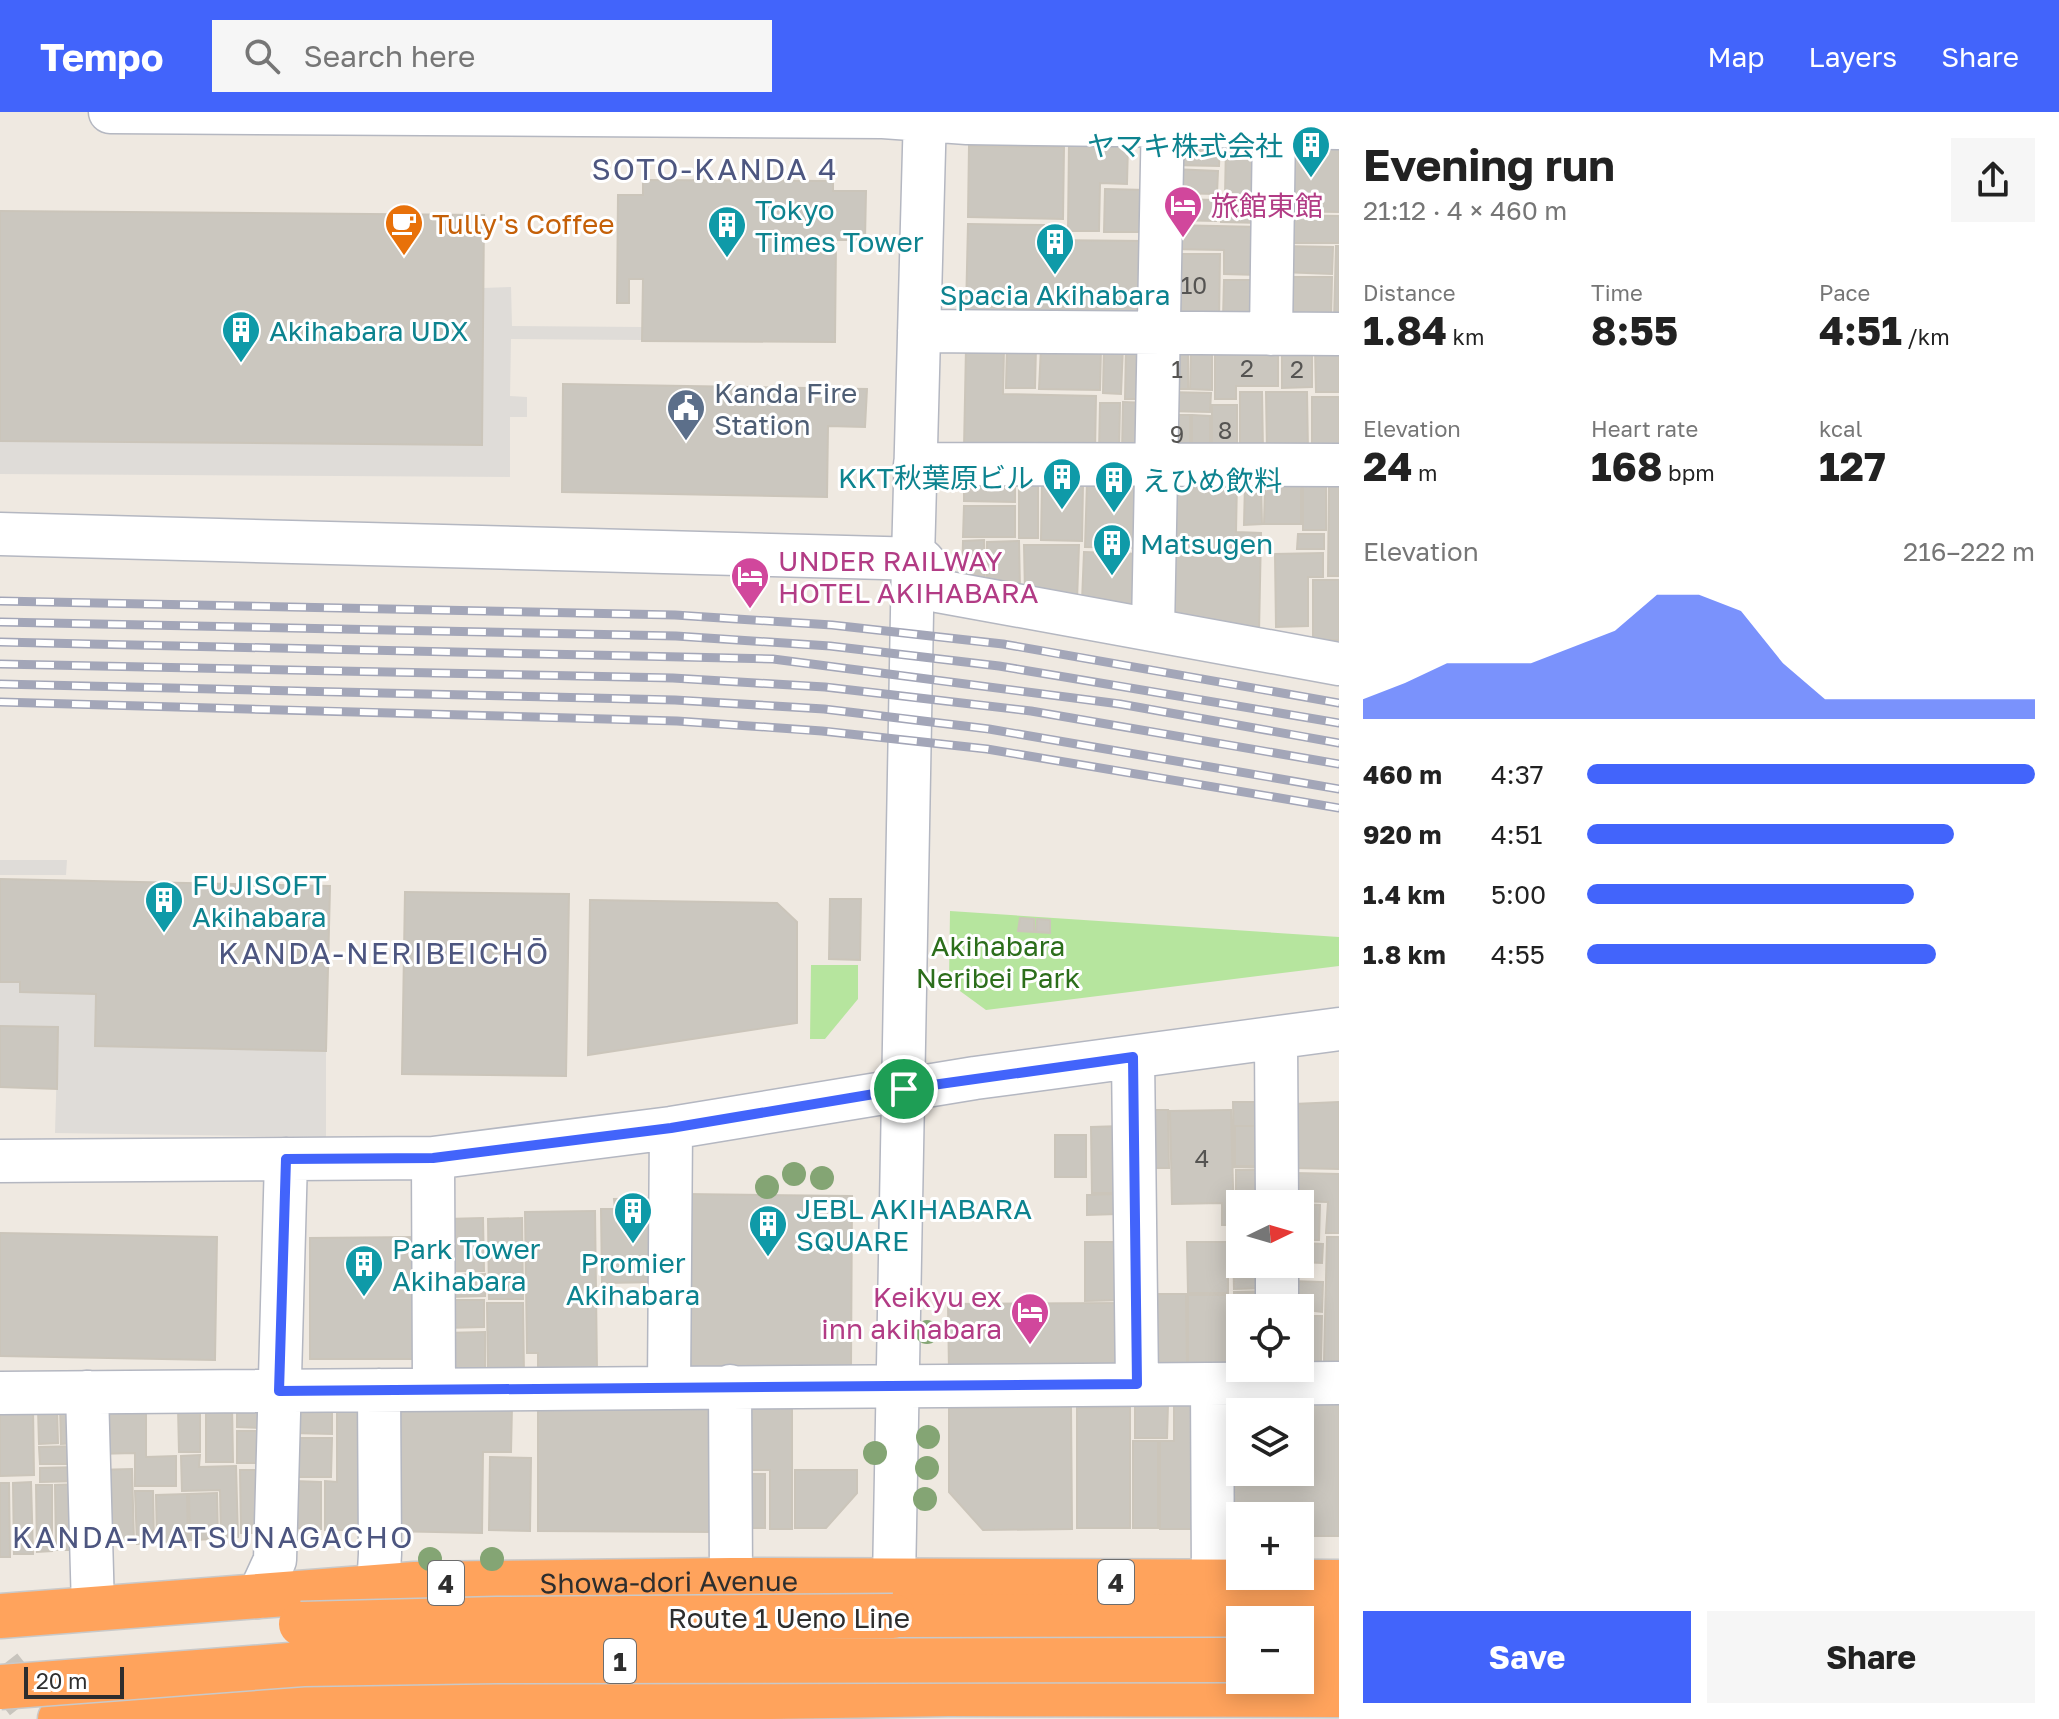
<!DOCTYPE html>
<html lang="en">
<head>
<meta charset="utf-8">
<style>
	body { margin:0; font-family:"Golos Text","Noto Sans JP",sans-serif; background:#f6f6f6; color:#222; height:100vh; display:flex; flex-direction:column; font-size:30px; white-space:nowrap }
	* { box-sizing:border-box; margin:0 }
	p { font-size:26px; color:#767676 }
	.icon { flex:none; width:44px; height:44px; fill:none; stroke:currentColor; stroke-width:2; stroke-linecap:round; stroke-linejoin:round }
	.map { position:relative; flex:1; overflow:hidden }
	.sheet { display:flex; flex-direction:column; background:#fff; width:720px }
	.sheet>* { flex:none }
	.needle { width:52px; rotate:85deg }
	.fabs { position:absolute; left:1226px; top:1078px; display:grid; gap:16px }
	.fabs a { display:grid; place-items:center; width:88px; height:88px; border-radius:0px; background:#fff; box-shadow:0 4px 20px #0003; font-size:40px }
	.scale { position:absolute; left:24px; bottom:20px; width:100px; box-sizing:border-box; padding-left:8px; border:4px solid #2e2e2e; border-top:0; font-size:22px; line-height:28px; white-space:nowrap; color:#2e2e2e; -webkit-text-stroke:6px #fff; paint-order:stroke }
	.pin { position:absolute; display:grid; place-items:center; width:68px; height:68px; color:#fff; margin:-34px; border:4px solid #fff; border-radius:50%; box-shadow:0 2px 8px #0007 }
	.round { display:grid; place-items:center; flex:none; width:84px; height:84px; border-radius:0px; background:#f6f6f6 }
	.headline { display:flex; align-items:center; justify-content:space-between; height:136px; padding:0 24px }
	h1 { font-size:44px; font-weight:700; line-height:60px }
	.metrics { display:grid; grid-template-columns:repeat(3,1fr); gap:12px; height:136px; padding:8px 24px }
	.metrics div { display:grid; align-content:center }
	.metrics b { font-size:40px; font-weight:700 }
	.metrics small { font-size:22px; font-weight:400 }
	.metrics p { font-size:22px }
	.chart { height:224px; padding:16px 24px }
	.chart p { display:flex; justify-content:space-between }
	.chart svg { width:100%; height:144px; margin-top:8px; fill:#4264fb; opacity:.7 }
	.primary-button { display:flex; gap:16px; margin-top:auto; padding:16px 24px }
	.primary-button a { flex:1; height:92px; border-radius:0px; background:#4264fb; color:#fff; font-size:32px; font-weight:700; line-height:92px; text-align:center }
	.primary-button a+a { background:#f6f6f6; color:#222 }
	ul { padding:0 24px; list-style:none; font-size:26px }
	li { display:grid; grid-template-columns:128px 96px 1fr; align-items:center; height:60px }
	li i { height:20px; border-radius:10px; background:#4264fb }
	header { display:flex; align-items:center; gap:48px; box-sizing:border-box; height:112px; padding:0 40px; background:#4264fb; color:#fff }
	header strong { font-size:38px }
	nav { display:flex; gap:44px; margin-inline-start:auto; font-size:28px }
	.search { width:560px; height:72px; background:#f6f6f6; display:flex; align-items:center; gap:20px; box-sizing:border-box; padding:0 28px; border-radius:0px; color:#767676; font-size:30px }
	main { display:flex; flex:1; min-height:0 }
	.map>svg:first-child { display:block }
</style>
</head>
<body>
<header>
<strong>Tempo</strong>
<div class="search"><svg class="icon" aria-label="search" viewBox="0 0 24 24"><circle cx="10" cy="10" r="6"/><path d="M15 15l6 6"/></svg>Search here</div>
<nav><a>Map</a><a>Layers</a><a>Share</a></nav>
</header>
<main>
<div class="map">
<svg width="1339" height="1607" viewBox="0 0 1339 1607">
	<rect width="100%" height="100%" fill="#efe9e1"/>
	<path fill="#b6e59e" d="M950,799L1339,825V854L986,898L949,871Z
		M811,853H858V887L825,927H810Z"/>
	<path fill="#dfdcd8" d="M511,175L512,214L642,215V228L511,227L510,284L527,285V305H510V365L0,362V329L482,333L483,176Z
		M0,748H67L66,763H0Z
		M0,870H20V880L96,882L95,934L326,939V1025L55,1021L58,915L0,914Z"/>
	<path fill="#cbc7bf" stroke="#cbc5ba" stroke-width="2" d="M1069,31L1128,32L1127,72L1100,71L1099,119H1068Z
		M1172,31L1220,32L1219,54L1172,53Z
		M1226,33H1264L1263,85L1225,84Z
		M1284,33L1339,34V100L1283,99Z
		M969,34L1064,35L1063,107L968,105Z
		M1172,57L1218,59L1217,82L1172,81Z
		M643,68L833,69V79H866L865,128H836L835,230L642,229L643,167H629V191H617L618,83H643Z
		M1105,77L1146,78L1145,120H1104Z
		M1171,87L1217,88L1216,109L1171,108Z
		M1222,88L1263,89L1262,111L1221,110Z
		M0,99L484,103L482,333L0,329Z
		M1282,103L1339,104V131H1282Z
		M968,112L1044,113L1043,128L1144,129L1143,202L966,199Z
		M1170,113L1261,115L1260,163L1224,162V138L1170,137Z
		M1281,134L1333,135L1332,162L1281,160Z
		M1336,134H1339V208H1334Z
		M1170,142H1220L1219,210L1169,201Z
		M1281,165H1332L1331,207L1281,206Z
		M1224,168H1260L1259,207H1223Z
		M1104,233L1123,234L1121,282L1103,281Z
		M1007,234L1036,235L1035,276H1006Z
		M1126,234L1147,240L1146,287H1125Z
		M966,235L1004,236L1003,282L1096,284L1095,340L964,337Z
		M1041,235L1101,236L1100,278L1039,277Z
		M1167,235H1188V277H1166Z
		M1191,235L1212,236V278L1190,277Z
		M1215,235H1278V274H1236V287H1215Z
		M1282,236H1312V275L1282,276Z
		M1315,236H1339V280H1316Z
		M563,272L867,277L865,315L828,314L827,385L562,380Z
		M1166,280L1211,281L1210,300L1166,299Z
		M1240,280H1262L1263,340H1240Z
		M1266,280H1307L1308,340H1267Z
		M1312,285H1339V339L1312,340Z
		M1123,290L1146,291L1145,341L1122,340Z
		M1100,291H1120L1119,340H1099Z
		M1212,293H1237V340L1212,341Z
		M1164,303H1190V338H1164Z
		M1192,303L1210,304V339L1192,338Z
		M964,365L1015,366V390L964,389Z
		M1019,366H1038V426H1019Z
		M1164,367L1237,368L1236,420L1261,421L1259,520L1162,502Z
		M1142,368L1141,436L1085,435L1087,370Z
		M1329,369H1339V464H1328Z
		M1042,370L1083,371L1082,429L1041,428Z
		M1245,370H1261L1262,412L1244,413Z
		M1303,370L1326,371V418H1303Z
		M1265,373H1301V412H1264Z
		M964,394H1015V425H963Z
		M1298,422H1324V437H1297Z
		M984,428L985,471L962,468L963,429Z
		M1019,429L1020,478L987,471V430Z
		M1024,433H1079L1077,488L1025,481Z
		M1084,440L1141,442L1140,497L1082,489Z
		M1323,441V465H1308V514L1276,515L1275,442Z
		M1313,468H1339V528H1313Z
		M0,767L330,774L326,939L95,934L96,882L20,880V870H0Z
		M405,780L569,782L566,964L402,962Z
		M830,787H861L860,848L829,847Z
		M590,788L777,791L797,810V911L588,943Z
		M1020,806L1034,807V820L1018,819Z
		M1037,807L1050,808V821L1036,820Z
		M0,914L58,915L57,977L0,975Z
		M1233,990H1268L1269,1056L1234,1055Z
		M1339,990V1057L1293,1056L1294,992Z
		M1147,998H1168L1169,1056H1148Z
		M1231,998L1234,1113H1222V1091L1172,1092L1170,999Z
		M1122,1014L1124,1081H1092L1091,1015Z
		M1235,1014H1267V1054H1235Z
		M1055,1023H1086V1065H1055Z
		M1236,1058H1269V1092H1240V1096H1236Z
		M1295,1061L1339,1062V1121H1326L1328,1090L1294,1089Z
		M685,1082L852,1084L851,1255L683,1256Z
		M1117,1082V1102L1087,1103V1083Z
		M663,1086L664,1170L602,1171L601,1097H615L614,1087Z
		M1300,1092L1320,1093L1319,1128H1300Z
		M595,1099L597,1259L538,1260V1241H527L525,1100Z
		M483,1106L484,1159H448L447,1107Z
		M522,1106L523,1187H489L488,1107Z
		M0,1121L217,1125L215,1248L0,1244Z
		M418,1125V1247H310V1126Z
		M1327,1125H1339V1249H1324Z
		M1085,1130H1125V1188L1085,1189Z
		M1187,1130H1228V1181H1188Z
		M1233,1131H1240V1152H1270V1176L1234,1177Z
		M1300,1131L1323,1132L1322,1151L1300,1150Z
		M485,1162V1184L450,1185V1163Z
		M1290,1169L1323,1170L1322,1200L1289,1196Z
		M1269,1179V1196H1240V1225H1235L1234,1180Z
		M1149,1182H1186L1187,1257H1158Z
		M1188,1183H1232L1233,1257H1188Z
		M444,1188H484V1215L444,1216Z
		M487,1191H523L524,1263L488,1264Z
		M1129,1191L1122,1257L949,1258L948,1192Z
		M1300,1204H1322L1321,1249H1300Z
		M485,1220V1264L445,1259L444,1221Z
		M739,1286L792,1287V1417H770V1358H738Z
		M1267,1288H1339V1424H1300V1404H1240V1424H1232V1302H1240V1360H1300V1300H1267Z
		M94,1291H146V1345L176,1344V1374H135V1341L95,1342Z
		M1174,1291H1199V1417H1160V1329H1174Z
		M337,1292H373V1418H325V1369L337,1370Z
		M391,1292L512,1294L511,1340H483L482,1421L389,1419Z
		M1135,1292H1168L1167,1326H1135Z
		M206,1293H232L233,1350H206Z
		M237,1293H264V1316L237,1315Z
		M292,1293H332V1322L292,1321Z
		M60,1295H80V1331L61,1332Z
		M178,1295H200V1340H179Z
		M1071,1295L1072,1417L983,1418L949,1380V1296Z
		M1130,1295V1416H1077V1296Z
		M0,1296H33L34,1363L0,1364Z
		M38,1296H57L58,1331L39,1332Z
		M538,1296L716,1297V1420L538,1419Z
		M237,1319H264V1351H237Z
		M292,1326H332L331,1365H292Z
		M1133,1329H1158V1416H1133Z
		M80,1334V1352H40L39,1335Z
		M200,1343L199,1355L236,1354L238,1425L221,1426L220,1378L182,1379L181,1344Z
		M490,1345L531,1346L530,1419L489,1418Z
		M80,1355V1369L40,1370V1356Z
		M132,1357L134,1430L98,1432L96,1358Z
		M240,1358H263L259,1421H241Z
		M795,1358H857V1381L826,1416H795Z
		M739,1362H765V1416H739Z
		M293,1369L321,1370V1417L292,1416Z
		M31,1370L33,1442H14L13,1371Z
		M0,1371H9L10,1445H0Z
		M82,1372V1438H56L55,1373Z
		M36,1373H52V1439L37,1440Z
		M135,1379H153L154,1431L137,1432Z
		M217,1381L218,1427L190,1428L189,1382Z
		M187,1382L188,1429L157,1430L156,1383Z"/>
	<g fill="none" stroke-linecap="round" stroke-linejoin="round">
		<path stroke="#c8c4bd" stroke-width="44" stroke-dasharray="44 22" stroke-linecap="butt" d="M0,1555L41,1607"/>
		<defs>
			<path id="minor" d="M110,0L883,5L967,11L1339,16
				M919,219L1339,222
				M1271,222L1274,15
				M915,352L1339,353
				M0,422L921,447C932,456 929,469 938,479L1339,552
				M1153,518L1163,0
				M1276,926L1277,1092
				M1133,945L1137,1272
				M433,1046L434,1277
				M0,1049L433,1046L671,1016L975,966L1339,917
				M1277,1152V1196
				M1212,1272L1213,1470
				M730,1274L731,1468
				M669,1275L671,1016
				M87,1280L93,1497
				M0,1281L1339,1271
				M894,1469L913,447L925,0
				M258,1485L275,1448L286,1047
				M376,1509L380,1442L379,1278"/>
			<g id="highway">
				<path id="s1" d="M0,1504L415,1472L731,1468L1339,1470"/>
				<path d="M893,1504L1339,1505"/>
				<path d="M1300,1548H1339"/>
				<path d="M60,1607L419,1591L948,1582L1339,1583"/>
			</g>
		</defs>
		<use href="#minor" stroke="#b4b7c1" stroke-width="45"/>
		<use href="#highway" stroke="#c9c9c9" stroke-width="47"/>
		<use href="#minor" stroke="#fff" stroke-width="42"/>
		<use href="#highway" stroke="#ffa35c" stroke-width="44"/>
		<defs>
			<path id="rail" d="M0,489L675,503L832,513L1003,532L1339,591
				M0,510L676,524L830,534L999,554L1339,611
				M0,530L773,547L1120,592L1339,631
				M0,552L673,566L825,575L1031,599L1339,652
				M0,572L675,588L824,597L989,617L1339,677
				M0,590L677,609L822,619L987,637L1339,696"/>
		</defs>
		<use href="#rail" stroke="#a3a6b8" stroke-width="9"/>
		<use href="#rail" stroke="#fff" stroke-width="6" stroke-dasharray="18" stroke-linecap="butt"/>
		<defs>
			<path id="highway-bridge" d="M301,1512L497,1507L893,1504
				M0,1575L303,1552L497,1549L1240,1548"/>
		</defs>
		<use href="#highway-bridge" stroke="#c9c9c9" stroke-width="47" stroke-linecap="butt"/>
		<use href="#highway-bridge" stroke="#ffa35c" stroke-width="44"/>
	</g>
	<g fill="#84a574">
		<circle cx="794" cy="1062" r="12"/>
		<circle cx="822" cy="1066" r="12"/>
		<circle cx="767" cy="1075" r="12"/>
		<circle cx="927" cy="1220" r="12"/>
		<circle cx="928" cy="1325" r="12"/>
		<circle cx="875" cy="1341" r="12"/>
		<circle cx="927" cy="1356" r="12"/>
		<circle cx="925" cy="1387" r="12"/>
		<circle cx="430" cy="1447" r="12"/>
		<circle cx="492" cy="1447" r="12"/>
	</g>
	<g fill="none" stroke-linecap="round" stroke-linejoin="round">
		<defs>
			<path id="route" d="M1133,945L1137,1272L279,1279L286,1047L433,1046L671,1016L904,977Z"/>
		</defs>
		<use href="#route" stroke="#fff" stroke-width="16"/>
		<use href="#route" stroke="#4264fb" stroke-width="10"/>
	</g>
	<defs>
		<symbol id="building-pin" viewBox="-11 -11 22 30"><path d="M0 17L-7.5 6A9.5 9.5 0 1 1 7.5 6Z" fill="#0f9aa8" stroke="#fff"/><path d="M-4-6H4V6H1V3H-1V6H-4ZM-2.5-4.3h1.7v1.8h-1.7ZM.8-4.3h1.7v1.8H.8ZM-2.5-1h1.7V.8h-1.7ZM.8-1h1.7V.8H.8Z" fill="#fff"/></symbol>
		<symbol id="hotel-pin" viewBox="-11 -11 22 30"><path d="M0 17L-7.5 6A9.5 9.5 0 1 1 7.5 6Z" fill="#d1479c" stroke="#fff"/><path d="M-6-4.5h1.5V1H6V5H4.5V3h-9V5H-6ZM-4 0a1.8 1.8 0 1 1 3.6 0ZM.5 0V-2.5h3Q6-2.5 6 0Z" fill="#fff"/></symbol>
		<symbol id="cafe-pin" viewBox="-11 -11 22 30"><path d="M0 17L-7.5 6A9.5 9.5 0 1 1 7.5 6Z" fill="#e8710a" stroke="#fff"/><path d="M-5.5-4.5H6V0H3Q3 3.5 0 3.5H-2.5Q-5.5 3.5-5.5 0ZM3-3.2v2h1.7v-2ZM-6 4.5H4V6H-6Z" fill="#fff"/></symbol>
		<symbol id="civic-pin" viewBox="-11 -11 22 30"><path d="M0 17L-7.5 6A9.5 9.5 0 1 1 7.5 6Z" fill="#5c6f8a" stroke="#fff"/><path d="M-.6-6.5H3V-4.5H.6V-3L4-1V1h2V6H-6V1h2V-1L-.6-3ZM-1.2 2.5V6h2.4V2.5Z" fill="#fff"/></symbol>
	</defs>
	<g fill-rule="evenodd">
		<use href="#building-pin" x="1289" y="11" width="44" height="60"/>
		<use href="#hotel-pin" x="1161" y="71" width="44" height="60"/>
		<use href="#cafe-pin" x="382" y="89" width="44" height="60"/>
		<use href="#building-pin" x="705" y="91" width="44" height="60"/>
		<use href="#building-pin" x="1033" y="108" width="44" height="60"/>
		<use href="#building-pin" x="219" y="196" width="44" height="60"/>
		<use href="#civic-pin" x="664" y="274" width="44" height="60"/>
		<use href="#building-pin" x="1040" y="343" width="44" height="60"/>
		<use href="#building-pin" x="1092" y="346" width="44" height="60"/>
		<use href="#building-pin" x="1090" y="409" width="44" height="60"/>
		<use href="#hotel-pin" x="728" y="442" width="44" height="60"/>
		<use href="#building-pin" x="142" y="766" width="44" height="60"/>
		<use href="#building-pin" x="611" y="1077" width="44" height="60"/>
		<use href="#building-pin" x="746" y="1090" width="44" height="60"/>
		<use href="#building-pin" x="342" y="1130" width="44" height="60"/>
		<use href="#hotel-pin" x="1008" y="1178" width="44" height="60"/>
	</g>
	<g text-anchor="middle" dominant-baseline="central" stroke-width="6" stroke-linejoin="round" paint-order="stroke">
		<g font-size="24" fill="#555452">
			<text x="1194" y="172">10</text>
			<text x="1247" y="255">2</text>
			<text x="1177" y="256">1</text>
			<text x="1297" y="256">2</text>
			<text x="1225" y="317">8</text>
			<text x="1177" y="321">9</text>
			<text x="1202" y="1045">4</text>
		</g>
		<g fill="#fff" stroke="#6d6d6d" stroke-width="2">
			<rect x="1098" y="1448" width="36" height="44" rx="6"/>
			<rect x="428" y="1449" width="36" height="44" rx="6"/>
			<rect x="604" y="1527" width="32" height="44" rx="6"/>
		</g>
		<g font-size="26" font-weight="bold" fill="#2e2e2e">
			<text x="1116" y="1470">4</text>
			<text x="446" y="1471">4</text>
			<text x="620" y="1549">1</text>
		</g>
		<g font-size="28" fill="#0d838f" stroke="#fff" text-anchor="start">
			<text x="1283" y="33" text-anchor="end">ヤマキ株式会社</text>
			<text x="755" y="97">Tokyo<tspan x="755" dy="32">Times Tower</tspan></text>
			<text x="1055" y="182" text-anchor="middle">Spacia Akihabara</text>
			<text x="269" y="218">Akihabara UDX</text>
			<text x="1034" y="365" text-anchor="end">KKT秋葉原ビル</text>
			<text x="1142" y="368">えひめ飲料</text>
			<text x="1140" y="431">Matsugen</text>
			<text x="192" y="772">FUJISOFT<tspan x="192" dy="32">Akihabara</tspan></text>
			<text x="796" y="1096">JEBL AKIHABARA<tspan x="796" dy="32">SQUARE</tspan></text>
			<text x="392" y="1136">Park Tower<tspan x="392" dy="32">Akihabara</tspan></text>
			<text x="633" y="1150" text-anchor="middle">Promier<tspan x="633" dy="32">Akihabara</tspan></text>
		</g>
		<g font-size="28" fill="#b23c85" stroke="#fff" text-anchor="start">
			<text x="1211" y="93">旅館東館</text>
			<text x="778" y="448">UNDER RAILWAY<tspan x="778" dy="32">HOTEL AKIHABARA</tspan></text>
			<text x="1002" y="1184" text-anchor="end">Keikyu ex<tspan x="1002" dy="32">inn akihabara</tspan></text>
		</g>
		<g font-size="28" fill="#c56008" stroke="#fff" text-anchor="start">
			<text x="432" y="111">Tully's Coffee</text>
		</g>
		<g font-size="28" fill="#4e5e75" stroke="#fff" text-anchor="start">
			<text x="714" y="280">Kanda Fire<tspan x="714" dy="32">Station</tspan></text>
		</g>
		<g font-size="28" fill="#2c6e1b" stroke="#fff">
			<text x="998" y="833">Akihabara<tspan x="998" dy="32">Neribei Park</tspan></text>
		</g>
		<g font-size="28" fill="#2e2e2e" stroke="#fff">
			<text stroke="none"><textPath href="#s1" startOffset="670">Showa-dori Avenue</textPath></text>
			<text x="789" y="1505">Route 1 Ueno Line</text>
		</g>
		<g font-size="30" letter-spacing="2" fill="#4d5680" stroke="#fff">
			<text x="715" y="57">SOTO-KANDA 4</text>
			<text x="384" y="841">KANDA-NERIBEICHŌ</text>
			<text x="213" y="1425">KANDA-MATSUNAGACHO</text>
		</g>
	</g>
</svg>
<div class="fabs">
<a><svg class="needle" viewBox="-14 -14 28 28"><path d="M0-13l5 13h-10z" fill="#e53935"/><path d="M0 13l5-13h-10z" fill="#767676"/></svg></a>
<a><svg class="icon" aria-label="locate" viewBox="0 0 24 24"><circle cx="12" cy="12" r="6"/><path d="M12 2v4M12 18v4M2 12h4M18 12h4"/></svg></a>
<a><svg class="icon" aria-label="layers" viewBox="0 0 24 24"><path d="M12 4l9 5-9 5-9-5zM3 14l9 5 9-5"/></svg></a>
<a>+</a>
<a>−</a>
</div>
<div class="scale">20 m</div>
<div class="pin" style="left:904px;top:977px;background:#1e9e55"><svg class="icon" aria-label="arrive" viewBox="0 0 24 24"><path d="M6 21V4h12l-3 4 3 4H6"/></svg></div>
</div>
<section class="sheet">
<div class="headline"><div><h1>Evening run</h1><p>21:12 · 4 × 460 m</p></div><a class="round"><svg class="icon" aria-label="share" viewBox="0 0 24 24"><path d="M12 15V3M7 8l5-5 5 5M5 13v7h14v-7"/></svg></a></div>
<div class="metrics">
<div><p>Distance</p><b>1.84<small> km</small></b></div>
<div><p>Time</p><b>8:55</b></div>
<div><p>Pace</p><b>4:51<small> /km</small></b></div>
</div>
<div class="metrics">
<div><p>Elevation</p><b>24<small> m</small></b></div>
<div><p>Heart rate</p><b>168<small> bpm</small></b></div>
<div><p>kcal</p><b>127</b></div>
</div>
<div class="chart"><p><span>Elevation</span>216–222 m</p>
<svg viewBox="0 0 160 44" preserveAspectRatio="none"><path d="M0 44V38L10 33L20 27L30 27L40 27L50 22L60 17L70 6L80 6L90 11L100 27L110 38L120 38L130 38L140 38L150 38L160 38V44z"/></svg>
</div>
<ul>
<li><b>460 m</b>4:37<i style="width:100%"></i></li>
<li><b>920 m</b>4:51<i style="width:82%"></i></li>
<li><b>1.4 km</b>5:00<i style="width:73%"></i></li>
<li><b>1.8 km</b>4:55<i style="width:78%"></i></li>
</ul>
<div class="primary-button"><a>Save</a><a>Share</a></div>
</section>
</main>
</body>
</html>
